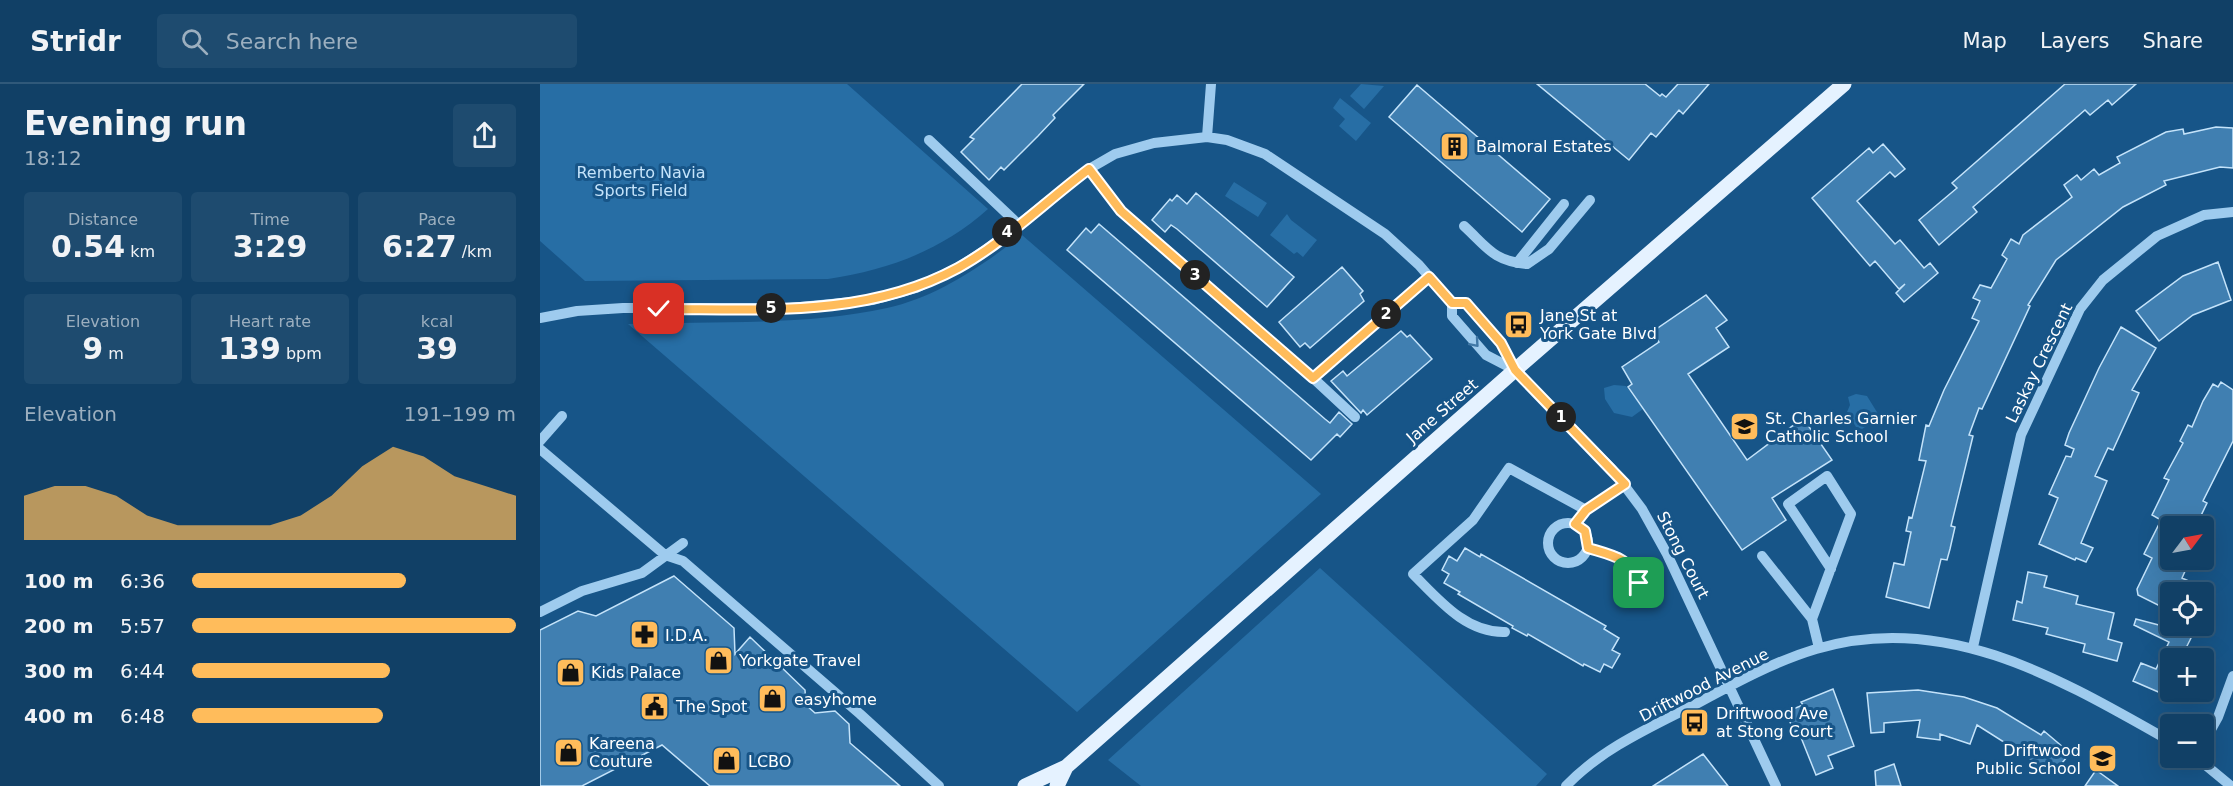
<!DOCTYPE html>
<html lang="en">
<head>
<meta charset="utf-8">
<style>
	body { margin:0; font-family:"DejaVu Sans",sans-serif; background:#1e4b6f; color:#f1f3f6; height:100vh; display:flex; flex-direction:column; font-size:22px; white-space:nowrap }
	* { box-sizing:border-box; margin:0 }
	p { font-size:20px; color:#9cafbf }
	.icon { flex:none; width:33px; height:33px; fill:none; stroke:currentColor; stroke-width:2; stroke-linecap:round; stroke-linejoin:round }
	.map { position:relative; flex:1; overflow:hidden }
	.side { display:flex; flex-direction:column; background:#114066; width:540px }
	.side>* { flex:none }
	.needle { width:39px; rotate:58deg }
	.controls { position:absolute; left:1620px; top:432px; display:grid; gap:12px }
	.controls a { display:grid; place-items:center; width:54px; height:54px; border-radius:6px; background:#114066; box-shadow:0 6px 24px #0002,0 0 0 2px #30597a; font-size:30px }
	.pin { position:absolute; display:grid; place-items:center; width:51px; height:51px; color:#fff; margin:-26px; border-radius:12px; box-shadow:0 3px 9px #0006 }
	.km { position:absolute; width:30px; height:30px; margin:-15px; border-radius:50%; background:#222; color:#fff; font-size:16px; line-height:30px; text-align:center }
	.round { display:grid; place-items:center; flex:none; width:63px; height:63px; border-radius:6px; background:#1e4b6f }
	.head { display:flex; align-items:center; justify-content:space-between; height:102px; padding:0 24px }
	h1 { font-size:33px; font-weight:800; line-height:45px }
	.figures { display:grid; grid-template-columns:repeat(3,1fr); gap:9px; height:102px; padding:6px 24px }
	.figures div { display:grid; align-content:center; border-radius:6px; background:#1e4b6f; text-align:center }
	.figures b { font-size:30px; font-weight:800 }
	.figures small { font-size:16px; font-weight:400 }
	.figures p { font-size:16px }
	.chart { height:168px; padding:12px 24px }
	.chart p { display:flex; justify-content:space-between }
	.chart svg { width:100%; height:108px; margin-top:6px; fill:#ffbc5b; opacity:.7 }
	ul { padding:0 24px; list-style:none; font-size:20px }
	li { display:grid; grid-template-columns:96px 72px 1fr; align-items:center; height:45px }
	li i { height:15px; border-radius:8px; background:#ffbc5b }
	header { display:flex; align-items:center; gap:36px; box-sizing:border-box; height:84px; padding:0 30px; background:#114066; border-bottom:2px solid #30597a }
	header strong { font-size:28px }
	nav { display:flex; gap:33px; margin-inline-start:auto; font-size:21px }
	.search { width:420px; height:54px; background:#1e4b6f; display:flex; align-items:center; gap:15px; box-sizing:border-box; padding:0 21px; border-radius:6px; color:#9cafbf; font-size:22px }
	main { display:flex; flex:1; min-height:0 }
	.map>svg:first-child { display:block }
</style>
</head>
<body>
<header>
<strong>Stridr</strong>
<div class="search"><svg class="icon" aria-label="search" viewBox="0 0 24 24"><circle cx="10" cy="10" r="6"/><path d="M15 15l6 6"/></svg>Search here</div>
<nav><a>Map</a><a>Layers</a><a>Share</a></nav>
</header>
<main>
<section class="side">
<div class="head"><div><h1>Evening run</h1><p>18:12</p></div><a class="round"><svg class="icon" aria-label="share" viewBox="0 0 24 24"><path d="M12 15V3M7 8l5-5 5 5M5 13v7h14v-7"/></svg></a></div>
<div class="figures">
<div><p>Distance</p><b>0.54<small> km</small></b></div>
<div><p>Time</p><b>3:29</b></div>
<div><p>Pace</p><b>6:27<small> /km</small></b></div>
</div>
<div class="figures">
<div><p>Elevation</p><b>9<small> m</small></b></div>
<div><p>Heart rate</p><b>139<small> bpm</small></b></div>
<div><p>kcal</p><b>39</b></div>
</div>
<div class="chart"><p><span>Elevation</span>191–199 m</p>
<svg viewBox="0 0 160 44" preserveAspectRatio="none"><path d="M0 44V26L10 22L20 22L30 26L40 34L50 38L60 38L70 38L80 38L90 34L100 26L110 14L120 6L130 10L140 18L150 22L160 26V44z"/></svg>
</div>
<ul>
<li><b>100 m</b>6:36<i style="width:66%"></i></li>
<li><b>200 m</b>5:57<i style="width:100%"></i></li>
<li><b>300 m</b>6:44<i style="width:61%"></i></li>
<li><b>400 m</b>6:48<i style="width:59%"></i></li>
</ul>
</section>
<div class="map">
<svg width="1693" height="702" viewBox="0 0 1693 702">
	<rect width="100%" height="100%" fill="#175588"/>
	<path fill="#276ea5" d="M0,0H307L448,125C402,166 349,186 288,195L45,197L0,157Z
		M821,0L844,2L824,25L810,12Z
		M800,14L831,39L816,57L799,42L805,35L793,24Z
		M694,98L727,119L718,133L685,112Z
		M747,130L751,136L777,156L763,173L757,168L754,170L730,151Z
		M482,151L781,410L537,628L88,240C171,237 266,242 347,224C397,213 442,182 482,151Z
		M1074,301L1086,302L1103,325L1092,333L1074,329L1065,315L1064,304Z
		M1316,310L1327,312L1340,333L1322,345L1316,343L1307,328L1310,321L1308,313Z
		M780,484L1007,690L996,702H601L568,676Z"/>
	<path fill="#407fb1" stroke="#c4e3fa" stroke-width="1.5" d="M482,0H544L513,31L515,34L498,52L464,86L461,83L449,96L421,68L434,55L430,53Z
		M997,0H1105L1120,12L1122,10L1126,13L1138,0H1169L1143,30L1139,26L1116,53L1111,49L1089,76Z
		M1525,0H1596L1572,21L1568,16L1550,31L1545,26L1433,123L1437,128L1399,161L1379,136L1417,104L1412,99Z
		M877,1L1010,115L982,148L849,33Z
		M1676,43L1693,44V84L1680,83L1624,97L1626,101L1583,123L1516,176L1488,221L1490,222L1442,325L1439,324L1429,351L1433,352L1411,442L1415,443L1410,465L1407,476L1401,475L1389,524L1346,513L1354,479L1364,481L1371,448L1366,447L1369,433L1372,434L1386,377L1379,376L1386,341L1389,342L1404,306L1439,237L1432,234L1440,217L1433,214L1440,201L1451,204L1467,175L1462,171L1471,155L1479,160L1483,151L1532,113L1524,101L1537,91L1541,96L1554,85L1559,91L1580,79L1577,73L1626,48L1643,45L1644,50Z
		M1343,60L1365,85L1355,93L1350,88L1317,117L1355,160L1360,156L1384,184L1390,179L1398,189L1364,218L1356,209L1365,200L1359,205L1335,177L1330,182L1272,114L1329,64L1333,69Z
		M656,109L754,193L727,223L637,145L631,141L625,148L612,136L630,115L632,117L637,111L647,120Z
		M559,140L785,335L790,339L799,328L812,340L800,353L797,350L771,376L527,166L546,144L551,149Z
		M1678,178L1691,216L1653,231L1619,257L1596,227L1643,192Z
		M802,183L823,207L820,210L824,217L770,264L765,259L760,263L739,238Z
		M1166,211L1187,236L1176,244L1189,263L1148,290L1207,376L1263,334L1292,376L1232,414L1246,436L1202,466L1088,303L1092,300L1082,283L1119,258L1112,248Z
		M1581,243L1616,264L1592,306L1599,309L1573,366L1568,364L1555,392L1567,397L1541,459L1553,464L1546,478L1536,474L1535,476L1499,460L1518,414L1509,410L1526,372L1531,373L1534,365L1525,361L1529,349L1559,284Z
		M861,247L867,253L870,251L892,275L827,331L823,326L821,329L791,297L803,287L807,292Z
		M1681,298L1693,306V357L1663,417L1667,419L1656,442H1630V476H1650L1642,494L1673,508H1630V527L1598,511L1597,505L1612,474L1604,470L1621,436L1612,431L1629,396L1624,394L1643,359L1640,357L1648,341L1652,343L1663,317L1673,300L1678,303Z
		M925,464L940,473L941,470L1066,542L1064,545L1079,554L1072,566L1080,570L1072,584L1064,580L1060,588L1044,580L1043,582L988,550L987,552L972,544L973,542L918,510L920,508L904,499L909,490L902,486L909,472L917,477Z
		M1488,488L1507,492L1504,503L1538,512L1536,520L1574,529L1568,555L1582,559L1577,577L1543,568L1545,560L1506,550L1508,544L1473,536L1477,517L1482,519Z
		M134,492L194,544L195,570L210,553L265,606L266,621L275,629L295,627L309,640L310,659L360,702H170L122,661L42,702H0V546L38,527L56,532Z
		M1596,535L1653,550L1641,574H1630V613L1593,597L1601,579L1616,585L1629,558L1594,541Z
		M1293,605L1314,662L1288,672L1293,684L1276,691L1258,646L1254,648L1246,628L1263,621L1261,618Z
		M1378,606L1424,613L1457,624L1501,651L1504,647L1530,669L1515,688L1513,686L1509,692L1498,683L1500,681L1437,641L1430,660L1400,650V656L1377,653L1380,636L1344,639V648L1331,649L1327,609Z
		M1163,670L1188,702H1113Z
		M1354,680L1361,702H1336L1335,687Z
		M1556,686L1578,702H1545Z"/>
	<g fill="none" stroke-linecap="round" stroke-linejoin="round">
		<path stroke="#9ecbee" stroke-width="10" d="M667,53L671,0
			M389,56L478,140
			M549,85L581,127L773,294L815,333
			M924,142C947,163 953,177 987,180L1009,165L1050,116
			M977,179L1024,120
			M912,219H926L961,259L975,286L1072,385L1102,425L1127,470L1236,702
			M0,234L37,227L83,224H250L333,216L376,204L419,183L447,165L549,85L575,70L614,59L667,53L687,56L725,70L845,150L879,181L912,219V232L946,271L975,286
			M773,294L889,193
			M0,357L22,332
			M0,365L125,471L143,477L320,630L399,702
			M1008 459a20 20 0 1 1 40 0a20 20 0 1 1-40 0Z
			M1048,464L1078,473L1095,486L1098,509L1093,519
			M1222,472L1272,535
			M0,528L42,507L102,489L143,459
			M965,548C926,549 899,516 873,490L933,436L969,384L1046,426L1085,400
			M1433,563L1481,351L1540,225L1563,196L1617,152L1664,131L1693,128
			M1279,564L1272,535L1311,430L1287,392L1248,420L1291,485
			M1664,658L1678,633L1693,592
			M1657,674L1691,702
			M1026,702C1061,665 1111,643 1156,620C1195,599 1233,578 1276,565C1406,526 1522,596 1630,657"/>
		<path stroke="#e5f2ff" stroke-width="15" d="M485,702L526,683L975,286L1304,0
			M517,702L526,683"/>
	</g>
	<defs><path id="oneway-chevron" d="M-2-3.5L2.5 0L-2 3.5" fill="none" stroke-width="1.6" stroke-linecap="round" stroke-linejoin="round" transform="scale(1.5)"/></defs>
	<use stroke="#4078a7" href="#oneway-chevron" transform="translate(935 259) rotate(49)"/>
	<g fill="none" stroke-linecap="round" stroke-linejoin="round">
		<defs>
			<path id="route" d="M119,225C220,225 326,234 418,184C465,158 506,117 549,85L581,127L773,294L889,193L912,219H926L961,259L975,286L1085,400L1046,426L1035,440L1045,447L1048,464C1071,471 1092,474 1099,499"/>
		</defs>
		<use href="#route" stroke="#fff" stroke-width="12"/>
		<use href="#route" stroke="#ffbc5b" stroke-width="8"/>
	</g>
	<defs>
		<symbol id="building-square" viewBox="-11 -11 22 22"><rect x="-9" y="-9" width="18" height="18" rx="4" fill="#ffbc5b" stroke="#175588"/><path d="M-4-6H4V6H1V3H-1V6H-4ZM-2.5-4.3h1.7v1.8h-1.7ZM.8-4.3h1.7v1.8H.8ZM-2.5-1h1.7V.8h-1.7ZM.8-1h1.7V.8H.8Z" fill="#111"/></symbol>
		<symbol id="bus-square" viewBox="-11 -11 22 22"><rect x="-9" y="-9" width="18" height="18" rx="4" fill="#ffbc5b" stroke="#175588"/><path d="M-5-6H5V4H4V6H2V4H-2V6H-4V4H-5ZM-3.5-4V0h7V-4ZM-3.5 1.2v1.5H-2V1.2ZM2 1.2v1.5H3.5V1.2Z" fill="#111"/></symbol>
		<symbol id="school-square" viewBox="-11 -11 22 22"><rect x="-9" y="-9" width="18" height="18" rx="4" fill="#ffbc5b" stroke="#175588"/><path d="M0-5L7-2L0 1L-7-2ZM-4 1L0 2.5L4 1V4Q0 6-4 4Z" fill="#111"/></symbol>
		<symbol id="pharmacy-square" viewBox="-11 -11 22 22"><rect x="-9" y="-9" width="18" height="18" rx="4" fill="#ffbc5b" stroke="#175588"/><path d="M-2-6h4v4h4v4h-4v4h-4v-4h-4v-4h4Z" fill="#111"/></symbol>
		<symbol id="shop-square" viewBox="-11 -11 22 22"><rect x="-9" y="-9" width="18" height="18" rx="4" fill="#ffbc5b" stroke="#175588"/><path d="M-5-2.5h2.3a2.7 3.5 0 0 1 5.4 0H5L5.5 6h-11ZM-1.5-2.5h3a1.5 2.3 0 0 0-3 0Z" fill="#111"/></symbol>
		<symbol id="civic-square" viewBox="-11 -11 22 22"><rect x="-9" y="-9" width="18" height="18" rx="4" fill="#ffbc5b" stroke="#175588"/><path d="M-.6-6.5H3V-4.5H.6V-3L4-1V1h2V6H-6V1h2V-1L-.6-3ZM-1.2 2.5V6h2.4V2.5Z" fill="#111"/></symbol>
	</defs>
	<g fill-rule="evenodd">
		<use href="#building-square" x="898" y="46" width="33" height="33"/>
		<use href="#bus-square" x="962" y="224" width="33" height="33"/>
		<use href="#school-square" x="1188" y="326" width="33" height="33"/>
		<use href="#pharmacy-square" x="88" y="534" width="33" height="33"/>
		<use href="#shop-square" x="162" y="560" width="33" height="33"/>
		<use href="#shop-square" x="14" y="572" width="33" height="33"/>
		<use href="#shop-square" x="216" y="598" width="33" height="33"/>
		<use href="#civic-square" x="98" y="606" width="33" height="33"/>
		<use href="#bus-square" x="1138" y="622" width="33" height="33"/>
		<use href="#shop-square" x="12" y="652" width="33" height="33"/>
		<use href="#school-square" x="1546" y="658" width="33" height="33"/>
		<use href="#shop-square" x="170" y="660" width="33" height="33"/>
	</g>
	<g text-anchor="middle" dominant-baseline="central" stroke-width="6" stroke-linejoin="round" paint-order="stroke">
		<g font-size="16" fill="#fff" stroke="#175588" text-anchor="start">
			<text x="936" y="62">Balmoral Estates</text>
			<text x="1000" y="231">Jane St at<tspan x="1000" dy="18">York Gate Blvd</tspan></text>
			<text x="1225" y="334">St. Charles Garnier<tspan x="1225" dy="18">Catholic School</tspan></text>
			<text x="125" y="551">I.D.A.</text>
			<text x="199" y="576">Yorkgate Travel</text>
			<text x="51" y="588">Kids Palace</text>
			<text x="254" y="615">easyhome</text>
			<text x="136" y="622">The Spot</text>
			<text x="1176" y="629">Driftwood Ave<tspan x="1176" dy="18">at Stong Court</tspan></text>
			<text x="49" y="659">Kareena<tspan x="49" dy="18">Couture</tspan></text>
			<text x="1541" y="666" text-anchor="end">Driftwood<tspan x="1541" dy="18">Public School</tspan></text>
			<text x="208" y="677">LCBO</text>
		</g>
		<g font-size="16" fill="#c4e3fa" stroke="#175588">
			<text x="101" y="88">Remberto Navia<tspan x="101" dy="18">Sports Field</tspan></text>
		</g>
		<g font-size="16" fill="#fff" stroke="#175588">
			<text transform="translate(1499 279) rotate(-64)">Laskay Crescent</text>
			<text transform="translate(902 327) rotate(-41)">Jane Street</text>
			<text transform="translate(1143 471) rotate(63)">Stong Court</text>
			<text transform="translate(1164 601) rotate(-27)">Driftwood Avenue</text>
		</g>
	</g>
</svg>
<div class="controls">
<a><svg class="needle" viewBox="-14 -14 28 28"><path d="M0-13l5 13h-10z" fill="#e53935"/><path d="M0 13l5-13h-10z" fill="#9cafbf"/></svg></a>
<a><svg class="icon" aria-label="locate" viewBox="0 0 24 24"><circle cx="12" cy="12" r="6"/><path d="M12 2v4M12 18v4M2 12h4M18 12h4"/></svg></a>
<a>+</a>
<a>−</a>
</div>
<div class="pin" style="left:1099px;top:499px;background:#1e9e55"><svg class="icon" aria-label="arrive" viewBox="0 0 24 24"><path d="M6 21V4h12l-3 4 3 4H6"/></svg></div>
<div class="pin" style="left:119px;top:225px;background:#d93025"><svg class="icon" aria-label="check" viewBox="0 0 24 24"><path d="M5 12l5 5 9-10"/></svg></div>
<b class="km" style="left:1021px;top:333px">1</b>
<b class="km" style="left:846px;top:230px">2</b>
<b class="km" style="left:655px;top:191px">3</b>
<b class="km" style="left:467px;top:148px">4</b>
<b class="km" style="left:231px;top:224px">5</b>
</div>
</main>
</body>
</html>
